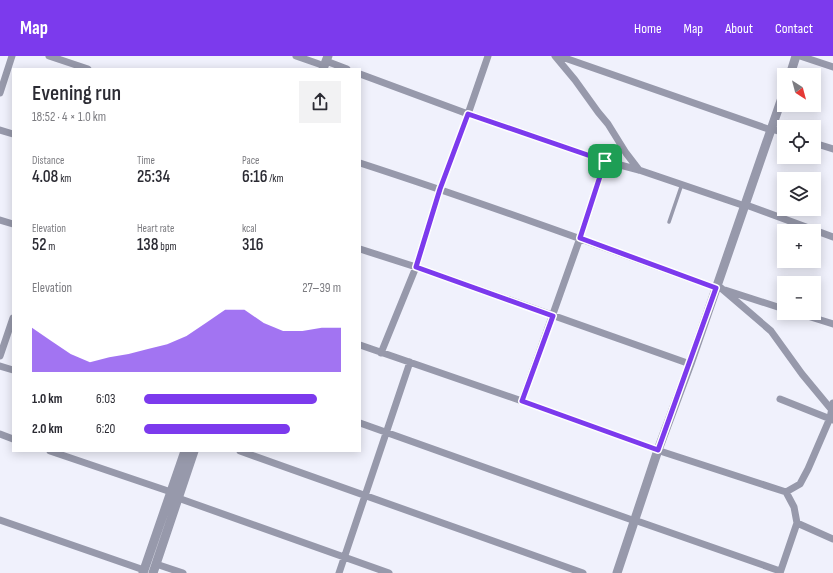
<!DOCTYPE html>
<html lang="en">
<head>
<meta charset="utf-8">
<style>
	body { margin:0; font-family:"Sofia Sans Condensed",sans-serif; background:#f2f2f3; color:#2b2b33; height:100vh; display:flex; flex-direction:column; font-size:15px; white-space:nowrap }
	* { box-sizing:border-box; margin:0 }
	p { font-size:13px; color:#7c7c81 }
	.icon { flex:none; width:22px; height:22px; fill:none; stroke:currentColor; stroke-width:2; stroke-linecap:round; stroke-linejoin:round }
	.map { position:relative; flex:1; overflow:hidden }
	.sheet { position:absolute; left:12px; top:12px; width:349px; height:384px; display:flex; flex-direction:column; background:#fff; border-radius:0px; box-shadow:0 2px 10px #0003 }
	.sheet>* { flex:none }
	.needle { width:26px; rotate:144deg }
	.tools { position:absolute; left:777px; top:12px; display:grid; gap:8px }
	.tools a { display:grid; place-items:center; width:44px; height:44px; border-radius:0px; background:#fff; box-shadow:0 2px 10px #0003; font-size:20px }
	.pin { position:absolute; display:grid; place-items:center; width:34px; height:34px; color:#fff; margin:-17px; border-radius:8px; box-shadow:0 2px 6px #0006 }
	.round { display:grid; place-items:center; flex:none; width:42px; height:42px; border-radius:0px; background:#f2f2f3 }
	.head { display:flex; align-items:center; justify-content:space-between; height:68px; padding:0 20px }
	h1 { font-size:22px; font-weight:600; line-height:30px }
	.figures { display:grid; grid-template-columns:repeat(3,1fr); gap:6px; height:68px; padding:4px 20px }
	.figures div { display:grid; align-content:center }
	.figures b { font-size:17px; font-weight:600 }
	.figures small { font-size:11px; font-weight:400 }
	.figures p { font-size:11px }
	.chart { height:112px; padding:8px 20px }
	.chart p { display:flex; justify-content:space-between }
	.chart svg { width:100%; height:72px; margin-top:4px; fill:#7c3aed; opacity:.7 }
	ul { padding:0 20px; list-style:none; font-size:13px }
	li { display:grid; grid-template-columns:64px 48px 1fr; align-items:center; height:30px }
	li i { height:10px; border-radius:5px; background:#7c3aed }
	header { display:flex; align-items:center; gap:24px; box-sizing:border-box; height:56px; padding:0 20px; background:#7c3aed; color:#fff }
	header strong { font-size:19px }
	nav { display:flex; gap:22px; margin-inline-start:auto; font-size:14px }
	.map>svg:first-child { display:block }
</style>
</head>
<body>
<header>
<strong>Map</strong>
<nav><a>Home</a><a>Map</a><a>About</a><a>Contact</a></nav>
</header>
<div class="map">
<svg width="833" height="517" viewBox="0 0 833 517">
	<rect width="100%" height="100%" fill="#f0f1fc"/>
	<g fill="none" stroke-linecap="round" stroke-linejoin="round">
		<path stroke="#9799ab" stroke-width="3.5" d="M669,166L682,128"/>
		<path stroke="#9799ab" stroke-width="7" d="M49,0L88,13
			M296,0L319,8
			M555,0L575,24L598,56L608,68L626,97L639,114
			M559,0L771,74
			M800,0L833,11
			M326,5L347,13
			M360,18L468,58L605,105L639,114L745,150
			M0,37L12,0
			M0,74L13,78
			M775,74L784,77
			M814,87L833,93
			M360,107C480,146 598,189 716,232
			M749,150L833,181
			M0,164L13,168
			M360,193L416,211L690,308
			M721,232L771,275L802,318L831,353
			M725,234L784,253
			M798,257L833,268
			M360,289L522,345L658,394
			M381,297L416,211L440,133L468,58L488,0
			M0,300L13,262
			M0,310L13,314
			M780,343L833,364
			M522,345L580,182L605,105
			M360,367L635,465
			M0,378L13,383
			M50,395L171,436
			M240,395L583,517
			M663,396L786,436
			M178,442L389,517
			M0,464L144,514
			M640,466L780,515
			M797,467L833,483
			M156,508L183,517
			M339,517L410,306
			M780,517L797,467L794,451L786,436L800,428L808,413L830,362L833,347"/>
		<path stroke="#9799ab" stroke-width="9" d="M323,13L328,0
			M790,19L796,0
			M143,517L185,395
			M153,517L194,395
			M617,517L658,394L690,308L784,36"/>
	</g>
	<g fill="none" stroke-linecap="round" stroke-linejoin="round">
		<defs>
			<path id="route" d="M468,58L605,105L580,182L716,232L658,394L522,345L553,260L416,211L440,133Z"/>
		</defs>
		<use href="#route" stroke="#fff" stroke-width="8"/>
		<use href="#route" stroke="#7c3aed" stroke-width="5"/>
	</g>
</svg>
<div class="tools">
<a><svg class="needle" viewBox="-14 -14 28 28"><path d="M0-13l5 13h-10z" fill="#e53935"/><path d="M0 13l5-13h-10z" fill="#7c7c81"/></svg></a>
<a><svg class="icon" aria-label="locate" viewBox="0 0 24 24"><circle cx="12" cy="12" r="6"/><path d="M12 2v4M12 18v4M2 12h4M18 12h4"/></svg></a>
<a><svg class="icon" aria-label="layers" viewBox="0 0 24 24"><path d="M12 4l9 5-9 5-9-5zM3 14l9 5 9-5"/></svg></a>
<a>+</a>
<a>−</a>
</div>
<div class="pin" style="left:605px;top:105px;background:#1e9e55"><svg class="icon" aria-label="arrive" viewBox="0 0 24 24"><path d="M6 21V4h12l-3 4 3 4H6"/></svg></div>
<section class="sheet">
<div class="head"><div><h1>Evening run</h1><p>18:52 · 4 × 1.0 km</p></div><a class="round"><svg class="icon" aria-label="share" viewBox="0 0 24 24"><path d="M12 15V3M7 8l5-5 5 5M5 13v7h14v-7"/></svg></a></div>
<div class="figures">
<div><p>Distance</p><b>4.08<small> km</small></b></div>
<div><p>Time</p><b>25:34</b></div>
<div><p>Pace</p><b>6:16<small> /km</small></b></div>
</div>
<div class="figures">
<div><p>Elevation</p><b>52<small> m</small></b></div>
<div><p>Heart rate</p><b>138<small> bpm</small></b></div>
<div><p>kcal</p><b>316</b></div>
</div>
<div class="chart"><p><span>Elevation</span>27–39 m</p>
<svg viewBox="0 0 160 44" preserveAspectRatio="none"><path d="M0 44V17L10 25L20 33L30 38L40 35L50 33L60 30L70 27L80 22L90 14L100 6L110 6L120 14L130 19L140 19L150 17L160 17V44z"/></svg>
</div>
<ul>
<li><b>1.0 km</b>6:03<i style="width:88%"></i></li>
<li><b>2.0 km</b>6:20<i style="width:74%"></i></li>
</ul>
</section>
</div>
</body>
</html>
